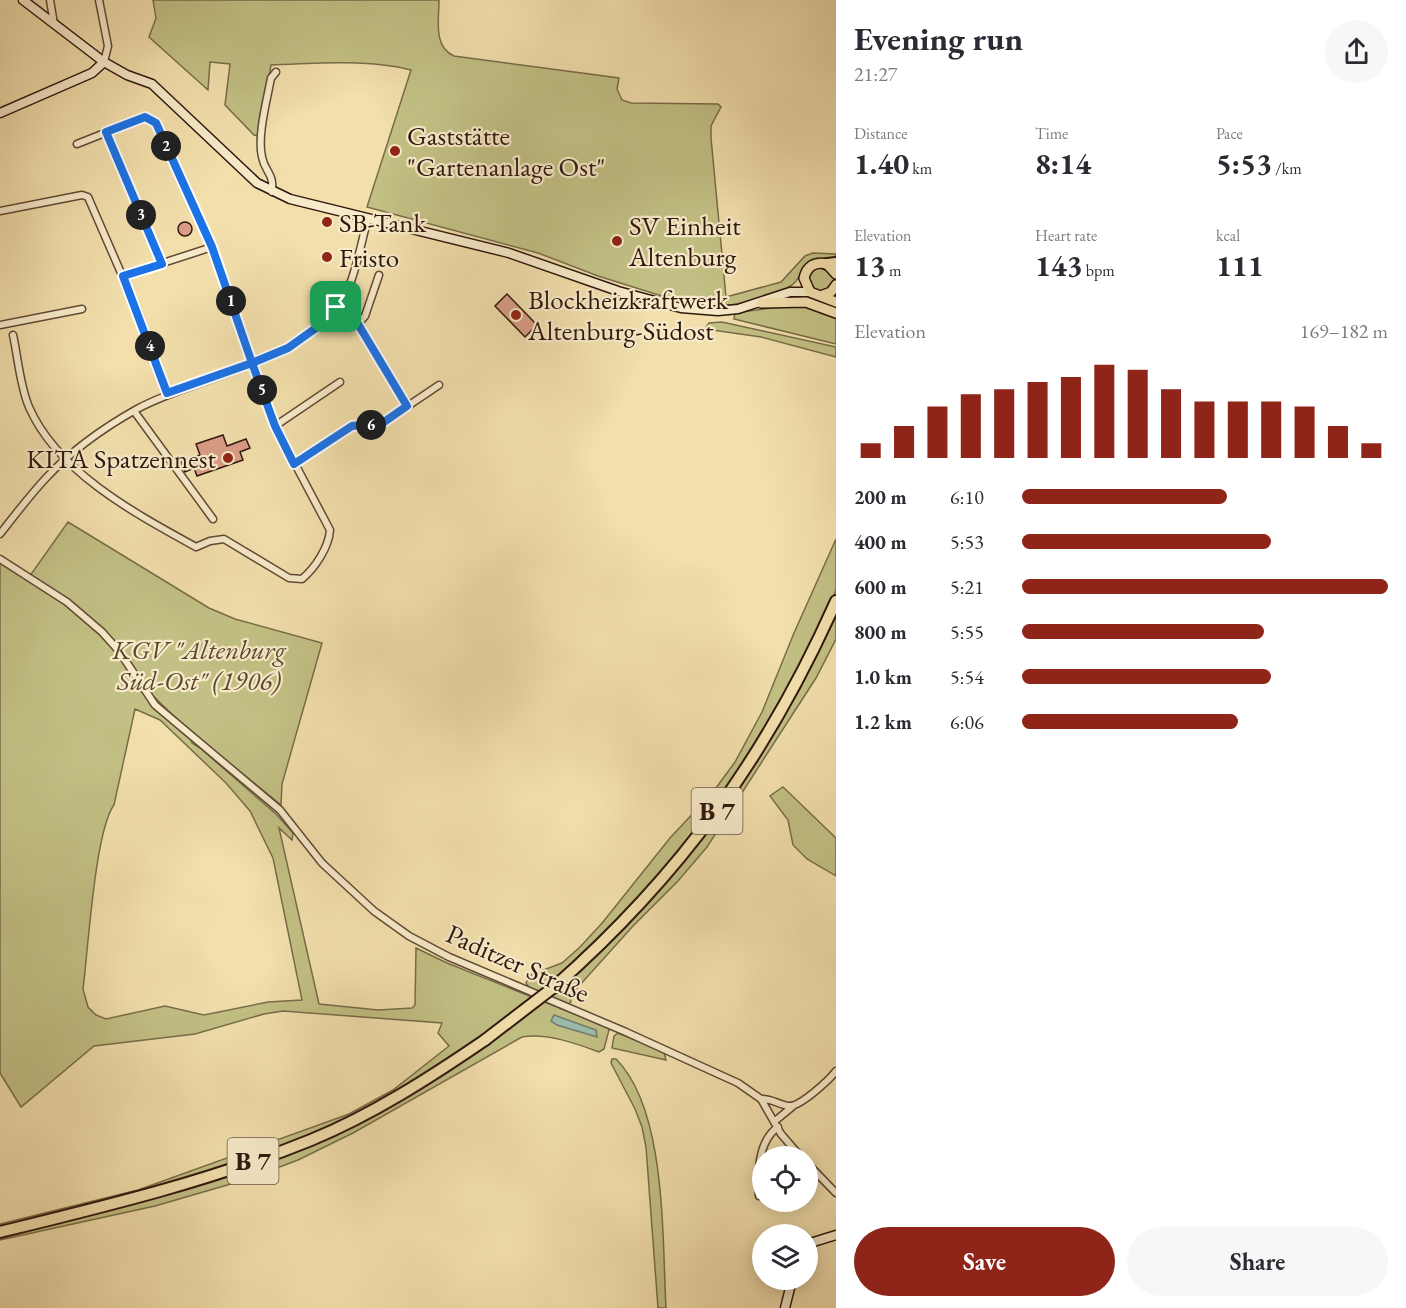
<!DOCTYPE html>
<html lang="en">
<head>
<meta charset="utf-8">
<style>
	body { margin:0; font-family:"EB Garamond",serif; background:#f7f7f7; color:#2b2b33; height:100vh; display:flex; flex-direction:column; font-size:22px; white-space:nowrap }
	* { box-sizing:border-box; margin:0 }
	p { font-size:20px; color:#7c7c81 }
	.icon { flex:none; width:33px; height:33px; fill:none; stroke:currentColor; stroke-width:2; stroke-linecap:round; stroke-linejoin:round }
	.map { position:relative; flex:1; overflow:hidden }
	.side { display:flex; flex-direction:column; background:#fff; width:570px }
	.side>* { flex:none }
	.buttons { position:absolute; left:752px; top:1146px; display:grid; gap:12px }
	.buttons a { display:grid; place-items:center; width:66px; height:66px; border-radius:50%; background:#fff; box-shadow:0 3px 15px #0003; font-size:30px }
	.pin { position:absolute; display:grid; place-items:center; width:51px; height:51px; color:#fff; margin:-26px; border-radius:12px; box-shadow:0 3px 9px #0006 }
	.km { position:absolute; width:30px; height:30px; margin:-15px; border-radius:50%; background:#222; color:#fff; font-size:16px; line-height:30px; text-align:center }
	.round { display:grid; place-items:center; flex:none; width:63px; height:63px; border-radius:32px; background:#f7f7f7 }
	.headline { display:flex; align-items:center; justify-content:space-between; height:102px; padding:0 18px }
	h1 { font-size:33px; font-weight:700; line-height:45px }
	.figures { display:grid; grid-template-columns:repeat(3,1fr); gap:9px; height:102px; padding:6px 18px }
	.figures div { display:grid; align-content:center }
	.figures b { font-size:30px; font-weight:700 }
	.figures small { font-size:16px; font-weight:400 }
	.figures p { font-size:16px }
	.chart { height:168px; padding:12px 18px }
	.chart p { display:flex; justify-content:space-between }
	.chart svg { width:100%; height:108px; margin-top:6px; stroke:#8f2418; stroke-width:6 }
	.cta { display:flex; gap:12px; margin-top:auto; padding:12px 18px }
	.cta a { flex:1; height:69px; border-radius:36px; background:#8f2418; color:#fff; font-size:24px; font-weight:700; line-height:69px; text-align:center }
	.cta a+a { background:#f7f7f7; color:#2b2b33 }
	ul { padding:0 18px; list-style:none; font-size:20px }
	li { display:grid; grid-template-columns:96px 72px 1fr; align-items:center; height:45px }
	li i { height:15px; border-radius:8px; background:#8f2418 }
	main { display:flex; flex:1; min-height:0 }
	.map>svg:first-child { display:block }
</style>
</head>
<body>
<main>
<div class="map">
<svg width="836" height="1308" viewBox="0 0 836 1308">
	<rect width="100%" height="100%" fill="#f2dfac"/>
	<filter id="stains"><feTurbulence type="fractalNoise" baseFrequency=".00333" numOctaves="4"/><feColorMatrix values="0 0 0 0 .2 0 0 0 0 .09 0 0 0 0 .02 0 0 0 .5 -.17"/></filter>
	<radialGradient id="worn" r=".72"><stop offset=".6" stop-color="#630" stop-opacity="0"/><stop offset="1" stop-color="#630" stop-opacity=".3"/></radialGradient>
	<path fill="#c2c084" stroke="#786c49" stroke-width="1.5" fill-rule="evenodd" d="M153,0H439C439,20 433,47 454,56L619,78L617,89L622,100L631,103L718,104L721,107L711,126V138L726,297L781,282L805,256L813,253L836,254V260C830,260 823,258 817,259C802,262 803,277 792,285C771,298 744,304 720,306L725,297L685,301L665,297L598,276L538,253L367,207L411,70C371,59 313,63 271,65L259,136L254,135L225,105L230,64L210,62L208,90L149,37L156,18Z
		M808 279a13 13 0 1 1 26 0a13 13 0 1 1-26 0Z
		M799,304L836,316V344L734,319L735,313Z
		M722,322L836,347V357L761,337L705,329L709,323Z
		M68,522L209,608L235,619L322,643L282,784L281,805L185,727L145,688H139L163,716L191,740L192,743L200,748L276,814L293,833L292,840L279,828L319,1004L378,1010L412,1008L415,1005L416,948L447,963L607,1027L609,1030L604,1049L599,1052C575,1043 547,1033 522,1037L353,1133L298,1160L248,1179L155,1206L0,1240V1224L138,1190L349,1114L393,1090L449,1046L438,1033L442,1023L283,1011L264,1014L195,1034L94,1046L21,1107L0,1073V563L27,580ZM135,709L160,720L226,783L250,811L273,858L302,1000L268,1002L204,1015L165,1006L106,1019L96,1015L88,1007L83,989C88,951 95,830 114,805Z
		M836,539C836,555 836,574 836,589C832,609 818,629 810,647C752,775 655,892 551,984L549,983L538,992L530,989L526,983L530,975L562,963L580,947L603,922L670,838L713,792L735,762L762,712L794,633Z
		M836,611V639L816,678L707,847L678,881L633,926L570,996L571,1002L568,1004L551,997L603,949L693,850L736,793L775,731L810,668Z
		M783,787L836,838V876L807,859L793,845L788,820L770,796Z
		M618,1033L664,1052L666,1060L612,1048L614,1036Z
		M612,1059H616C667,1110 662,1239 666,1308H658L646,1147L642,1127L635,1109L611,1063Z"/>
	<path fill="#9bbdab" stroke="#707b6c" stroke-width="1.5" d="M554,1015L596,1030L597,1037L557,1025L551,1021Z"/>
	<path fill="#da9d86" stroke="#2f170e" stroke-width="1.5" d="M178 229a7 7 0 1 1 14 0a7 7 0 1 1-14 0Z
		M507,294L537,325L525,337L495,306Z
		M223,435L227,446L246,439L250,448L240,452L243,460L197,476L194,468L185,472L181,462L200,455L196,444Z"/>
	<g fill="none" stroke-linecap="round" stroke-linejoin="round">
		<defs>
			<path id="street" d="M50,0L54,24
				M99,0L108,46L104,62
				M106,132L162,264
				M272,192C274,172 265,173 262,157C257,136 267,100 271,78L276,72
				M0,211L82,195L88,197L138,312L167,393
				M123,276L212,247
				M336,307L358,324L407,406
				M358,324L365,316L379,275
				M0,325L82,309
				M13,335C18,358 20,386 29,407C57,472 136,514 196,547L210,541L224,539L289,578L302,579C315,568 329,547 330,530L275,426L212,247L156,123L145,117L77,144
				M134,411L213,519
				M275,426L340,382
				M294,463L352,426L384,422L439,385
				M0,534C15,515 30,495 46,478C71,451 105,427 137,409C203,373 319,362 350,284C358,263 362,239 368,218
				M0,559L67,602L102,632L119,651L155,705L280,810L322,863L374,911L409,936L449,957L626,1032L738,1083L761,1099L781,1134L800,1156
				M761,1099C771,1098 779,1105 789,1106C800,1107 829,1080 836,1071
				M775,1121L792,1107
				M807,1163L836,1193
				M759,1196C757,1174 758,1141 778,1127"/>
			<path id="secondary" d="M23,0L104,62L127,75L152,84L257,183L290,199L509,253L618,291L681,308L718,311L738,309L790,292H810
				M0,113L92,73L104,62
				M807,1244L836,1235
				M785,1308L792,1280"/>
			<path id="primary" d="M836,274L827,264C815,261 807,266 804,278L810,292L836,302
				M823,295L831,292L836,285
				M761,303L806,302L836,313"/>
			<path id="highway" d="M827,264L836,263
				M554,987C681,875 767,756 836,601
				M0,1232C106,1206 210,1181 311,1140C372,1115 431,1077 485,1040"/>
		</defs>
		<use href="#street" stroke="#604936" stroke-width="9"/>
		<use href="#secondary" stroke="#2f170e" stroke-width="11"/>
		<use href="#primary" stroke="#2f170e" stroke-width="12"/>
		<use href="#highway" stroke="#2f170e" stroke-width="14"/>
		<use href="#street" stroke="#f7eac9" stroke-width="6"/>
		<use href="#secondary" stroke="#f7eac9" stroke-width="8"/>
		<use href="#primary" stroke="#f2dfac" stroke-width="9"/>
		<use href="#highway" stroke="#f2dfac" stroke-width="10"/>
		<defs>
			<path id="highway-bridge" d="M485,1040L554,987"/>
		</defs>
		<use href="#highway-bridge" stroke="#2f170e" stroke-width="14" stroke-linecap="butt"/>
		<use href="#highway-bridge" stroke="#f2dfac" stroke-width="10"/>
	</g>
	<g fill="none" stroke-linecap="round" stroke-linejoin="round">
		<defs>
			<path id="route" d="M336,307L316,328L288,348L252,363L212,247L156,123L145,117L106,132L162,264L123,276L167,393L252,363L275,426L294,464L352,426L384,422L407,406L358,324L336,307"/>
		</defs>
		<use href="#route" stroke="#fff" stroke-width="12"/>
		<use href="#route" stroke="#1a73e8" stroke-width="8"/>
	</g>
	<g fill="#8f2418" stroke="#f7eac9" stroke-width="2">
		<circle cx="395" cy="151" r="6"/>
		<circle cx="327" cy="222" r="6"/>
		<circle cx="617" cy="241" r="6"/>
		<circle cx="327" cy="257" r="6"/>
		<circle cx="516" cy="315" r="6"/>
		<circle cx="228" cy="458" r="6"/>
	</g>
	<g text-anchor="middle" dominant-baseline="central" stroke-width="4.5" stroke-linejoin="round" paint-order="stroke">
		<g fill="#f7eac9" stroke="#6b5646" stroke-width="1.5">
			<rect x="691.5" y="788" width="51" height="46" rx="4.5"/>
			<rect x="227.5" y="1138" width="51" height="46" rx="4.5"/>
		</g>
		<g font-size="26" font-weight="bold" fill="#2f170e">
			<text x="717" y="811">B 7</text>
			<text x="253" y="1161">B 7</text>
		</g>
		<g font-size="27" fill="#2f170e" stroke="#f7eac9" text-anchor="start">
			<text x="407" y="135">Gaststätte<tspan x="407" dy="31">"Gartenanlage Ost"</tspan></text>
			<text x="339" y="222">SB-Tank</text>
			<text x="629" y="225">SV Einheit<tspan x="629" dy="31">Altenburg</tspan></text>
			<text x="339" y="257">Fristo</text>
			<text x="528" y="299">Blockheizkraftwerk<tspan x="528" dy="31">Altenburg-Südost</tspan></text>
			<text x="216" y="458" text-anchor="end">KITA Spatzennest</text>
		</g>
		<g font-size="27" font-style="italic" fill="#5b4a31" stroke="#f7eac9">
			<text x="199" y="649">KGV "Altenburg<tspan x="199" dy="31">Süd-Ost" (1906)</tspan></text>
		</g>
		<g font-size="27" fill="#2f170e" stroke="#f7eac9">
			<text transform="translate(518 963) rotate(24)">Paditzer Straße</text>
		</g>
	</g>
	<rect width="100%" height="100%" filter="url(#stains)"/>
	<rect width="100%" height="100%" fill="url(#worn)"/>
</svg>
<div class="buttons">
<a><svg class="icon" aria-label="locate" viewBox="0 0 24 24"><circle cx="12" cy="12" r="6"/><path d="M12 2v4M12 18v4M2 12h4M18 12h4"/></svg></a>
<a><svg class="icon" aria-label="layers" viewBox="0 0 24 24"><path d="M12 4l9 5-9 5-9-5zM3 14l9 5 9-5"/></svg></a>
</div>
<div class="pin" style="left:336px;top:307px;background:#1e9e55"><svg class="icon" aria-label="arrive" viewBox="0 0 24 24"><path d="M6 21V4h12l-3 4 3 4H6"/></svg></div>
<b class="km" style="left:231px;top:301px">1</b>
<b class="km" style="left:166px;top:146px">2</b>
<b class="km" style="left:141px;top:215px">3</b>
<b class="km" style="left:150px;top:346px">4</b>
<b class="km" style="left:262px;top:390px">5</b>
<b class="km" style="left:371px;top:425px">6</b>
</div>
<section class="side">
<div class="headline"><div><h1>Evening run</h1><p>21:27</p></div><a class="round"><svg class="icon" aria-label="share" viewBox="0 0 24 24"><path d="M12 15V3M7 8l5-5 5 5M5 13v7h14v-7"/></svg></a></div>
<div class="figures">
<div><p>Distance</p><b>1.40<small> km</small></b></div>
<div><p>Time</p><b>8:14</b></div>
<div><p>Pace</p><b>5:53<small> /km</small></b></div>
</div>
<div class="figures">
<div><p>Elevation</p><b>13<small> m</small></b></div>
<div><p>Heart rate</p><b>143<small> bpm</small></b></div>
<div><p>kcal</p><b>111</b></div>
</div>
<div class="chart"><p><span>Elevation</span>169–182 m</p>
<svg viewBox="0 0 160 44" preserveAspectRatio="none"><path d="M5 44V38M15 44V31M25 44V23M35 44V18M45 44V16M55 44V13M65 44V11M75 44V6M85 44V8M95 44V16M105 44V21M115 44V21M125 44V21M135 44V23M145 44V31M155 44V38"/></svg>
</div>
<ul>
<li><b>200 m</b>6:10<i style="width:56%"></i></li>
<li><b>400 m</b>5:53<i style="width:68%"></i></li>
<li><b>600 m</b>5:21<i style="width:100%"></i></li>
<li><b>800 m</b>5:55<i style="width:66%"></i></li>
<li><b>1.0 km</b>5:54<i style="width:68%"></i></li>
<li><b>1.2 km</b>6:06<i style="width:59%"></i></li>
</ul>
<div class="cta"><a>Save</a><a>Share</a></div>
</section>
</main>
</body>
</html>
